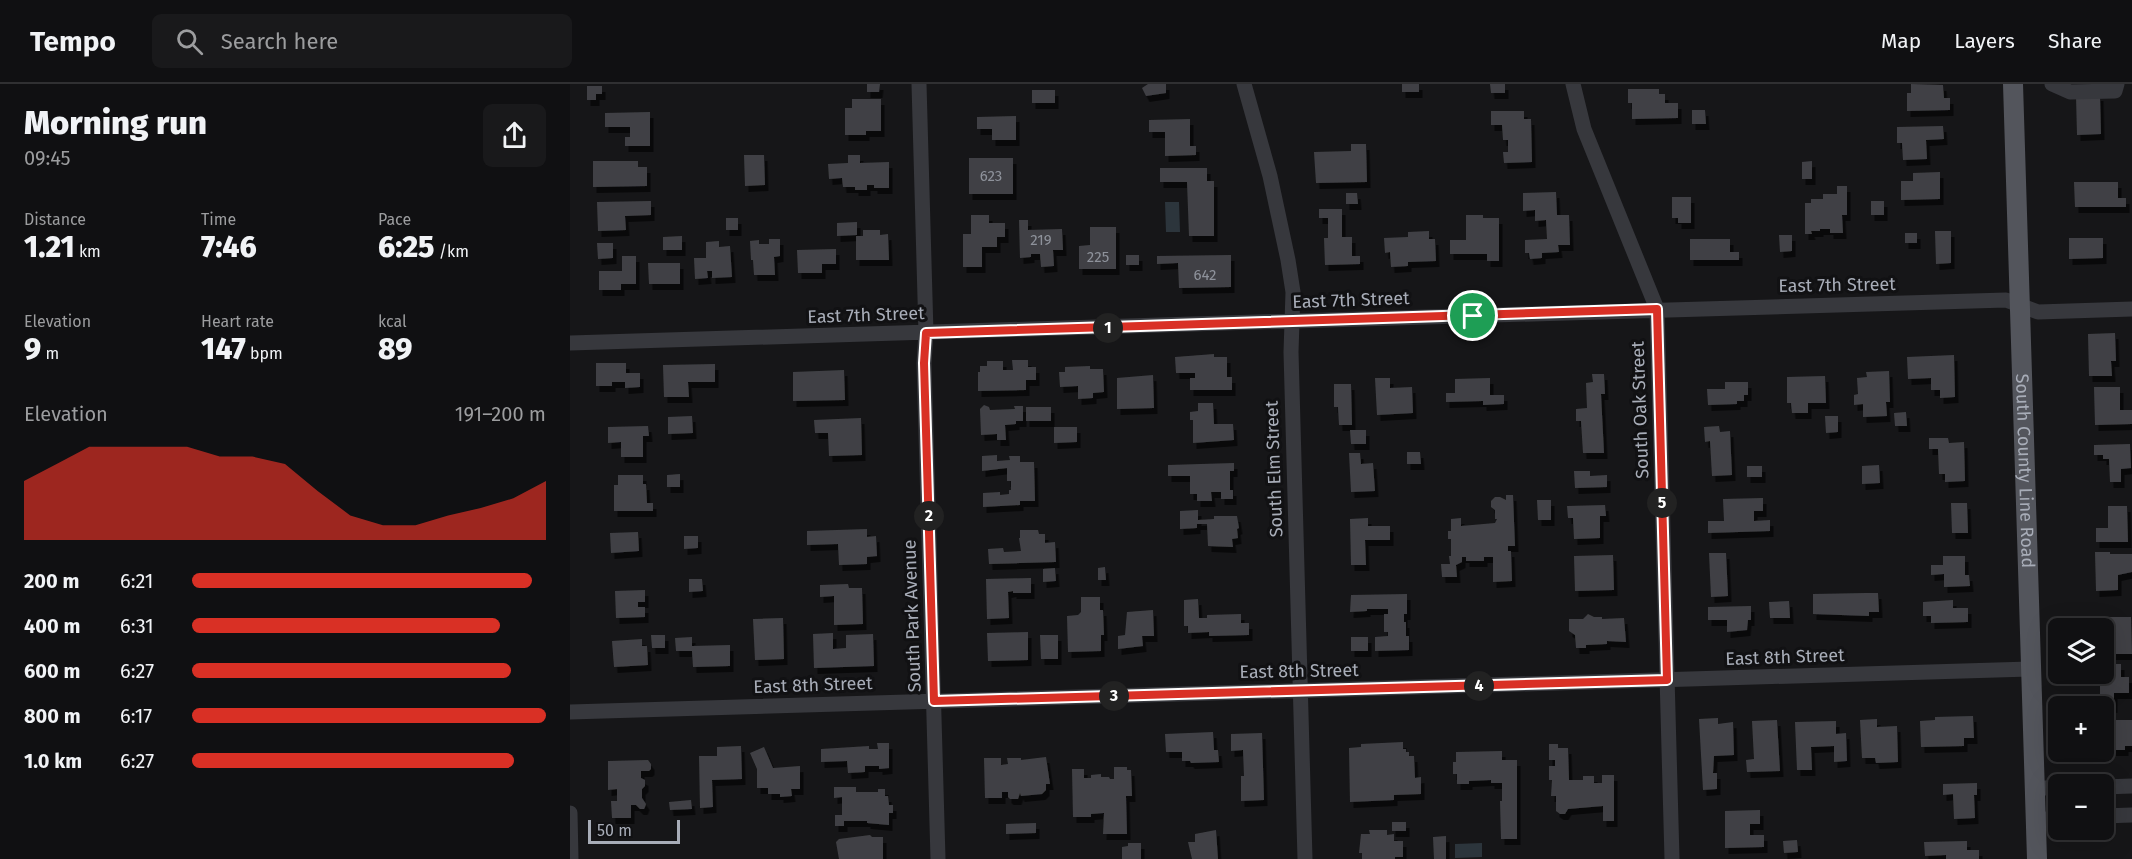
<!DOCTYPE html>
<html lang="en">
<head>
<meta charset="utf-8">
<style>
	body { margin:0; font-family:"Fira Sans",sans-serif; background:#19191b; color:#f1f3f6; height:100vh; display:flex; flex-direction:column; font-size:22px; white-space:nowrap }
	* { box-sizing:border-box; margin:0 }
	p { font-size:20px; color:#9c9d9f }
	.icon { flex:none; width:33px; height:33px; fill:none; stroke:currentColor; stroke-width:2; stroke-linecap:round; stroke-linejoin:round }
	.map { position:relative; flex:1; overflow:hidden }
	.details { display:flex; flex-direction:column; background:#101012; width:570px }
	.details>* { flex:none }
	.tools { position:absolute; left:1478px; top:534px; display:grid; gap:12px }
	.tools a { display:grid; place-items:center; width:66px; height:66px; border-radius:9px; background:#101012; box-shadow:0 6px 24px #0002,0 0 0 2px #303032; font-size:30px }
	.scale { position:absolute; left:18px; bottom:15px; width:92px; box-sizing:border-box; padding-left:6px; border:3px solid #a8adb8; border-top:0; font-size:16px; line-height:21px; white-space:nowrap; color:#a8adb8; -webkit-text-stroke:4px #111113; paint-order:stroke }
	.pin { position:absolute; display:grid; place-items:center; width:51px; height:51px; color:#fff; margin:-26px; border:3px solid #fff; border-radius:50%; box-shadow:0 2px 6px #0007 }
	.km { position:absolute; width:30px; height:30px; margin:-15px; border-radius:50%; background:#222; color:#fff; font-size:16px; line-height:30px; text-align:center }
	.round { display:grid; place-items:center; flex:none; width:63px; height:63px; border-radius:9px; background:#19191b }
	.overview { display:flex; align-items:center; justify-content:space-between; height:102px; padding:0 24px }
	h1 { font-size:33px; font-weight:800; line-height:45px }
	.figures { display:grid; grid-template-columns:repeat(3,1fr); gap:9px; height:102px; padding:6px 24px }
	.figures div { display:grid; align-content:center }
	.figures b { font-size:30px; font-weight:800 }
	.figures small { font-size:16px; font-weight:400 }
	.figures p { font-size:16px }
	.chart { height:168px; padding:12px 24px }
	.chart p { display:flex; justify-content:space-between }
	.chart svg { width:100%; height:108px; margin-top:6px; fill:#d93025; opacity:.7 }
	ul { padding:0 24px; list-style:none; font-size:20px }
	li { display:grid; grid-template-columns:96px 72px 1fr; align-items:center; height:45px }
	li i { height:15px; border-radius:8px; background:#d93025 }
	header { display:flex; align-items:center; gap:36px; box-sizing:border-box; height:84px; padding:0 30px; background:#101012; border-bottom:2px solid #303032 }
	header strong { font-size:28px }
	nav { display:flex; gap:33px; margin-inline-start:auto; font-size:21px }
	.search { width:420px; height:54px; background:#19191b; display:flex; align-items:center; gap:15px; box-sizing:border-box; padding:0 21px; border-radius:9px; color:#9c9d9f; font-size:22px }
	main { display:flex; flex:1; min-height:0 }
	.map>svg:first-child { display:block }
</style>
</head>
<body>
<header>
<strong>Tempo</strong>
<div class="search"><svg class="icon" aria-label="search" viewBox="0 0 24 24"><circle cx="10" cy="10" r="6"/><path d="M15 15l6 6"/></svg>Search here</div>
<nav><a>Map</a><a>Layers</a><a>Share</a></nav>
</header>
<main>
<section class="details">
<div class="overview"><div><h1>Morning run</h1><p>09:45</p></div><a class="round"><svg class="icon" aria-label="share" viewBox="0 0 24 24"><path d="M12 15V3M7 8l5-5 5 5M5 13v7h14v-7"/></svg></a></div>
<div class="figures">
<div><p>Distance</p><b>1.21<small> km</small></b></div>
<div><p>Time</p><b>7:46</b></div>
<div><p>Pace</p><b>6:25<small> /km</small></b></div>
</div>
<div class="figures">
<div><p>Elevation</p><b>9<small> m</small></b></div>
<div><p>Heart rate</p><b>147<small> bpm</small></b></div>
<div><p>kcal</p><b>89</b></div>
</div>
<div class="chart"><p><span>Elevation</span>191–200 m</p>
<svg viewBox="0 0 160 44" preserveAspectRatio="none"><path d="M0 44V20L10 13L20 6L30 6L40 6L50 6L60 10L70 10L80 13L90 24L100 34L110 38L120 38L130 34L140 31L150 27L160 20V44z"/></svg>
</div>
<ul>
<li><b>200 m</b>6:21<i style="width:96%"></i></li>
<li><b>400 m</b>6:31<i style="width:87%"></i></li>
<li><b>600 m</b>6:27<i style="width:90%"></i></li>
<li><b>800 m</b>6:17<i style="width:100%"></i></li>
<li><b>1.0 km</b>6:27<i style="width:91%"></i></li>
</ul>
</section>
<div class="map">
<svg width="1562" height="775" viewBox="0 0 1562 775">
	<defs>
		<filter id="shadow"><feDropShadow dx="3.5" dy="6" stdDeviation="0" flood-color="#0009"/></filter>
	</defs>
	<rect width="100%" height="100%" fill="#161618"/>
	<path fill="#2c353c" d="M595,118H609L610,148H596Z
		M912,759V773L885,774V760Z"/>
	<path fill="#404145" filter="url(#shadow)" d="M297,0H310L309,8H297Z
		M578,0H596V9L576,12L572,4Z
		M832,0H849V8H832Z
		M920,0H935V9H921Z
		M1341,0L1373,1L1374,14H1380V26L1337,27V9H1341Z
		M17,2H32V10H26V16H17Z
		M1058,5H1089V10H1095V19H1108V34L1062,35V19H1058Z
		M462,6H485V19H462Z
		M1506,11H1530L1531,50L1507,51Z
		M282,15H311V47H296V51H275V24H282Z
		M1122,26H1135L1136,40H1122Z
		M921,27H954V35H961L962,78L934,79L933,68H938V56H933L932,41H921Z
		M80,28V62H55V53H60V43H35V29Z
		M446,32V56H422V45H407V33Z
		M620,35V62H626V71L595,72V48H579V36Z
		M1373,42L1374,55L1356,56L1357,75L1333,76L1332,59H1327V43Z
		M781,60H796L797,98L746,99L744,68L781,67Z
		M174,71H194L195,101L175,102Z
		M278,71H290V79L319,78V104H304V101H297V106H285V103H273L272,94L259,95L258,80L278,79Z
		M399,74H443V110H399Z
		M23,77H68V83H77V102L23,103Z
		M1242,77V95H1232V78Z
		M590,84H637V97H644V152H619L617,98H590Z
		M1370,88V115L1331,116V97H1343V89Z
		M1504,98H1548V114H1556V123H1505Z
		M1267,102H1277V131H1272L1273,149H1260V145H1250V147H1241L1242,150H1235V119H1241V115H1253V110H1267Z
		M986,108L987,131H999L1000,161H988L989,168L972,169V174L960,175L959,169H955V156L977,155L976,136L965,137V126L953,127V109Z
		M776,109H787L788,120H776Z
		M1102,113H1121V139H1108V134H1102Z
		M81,117V131L55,132L56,146L28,147L27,118Z
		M1301,117H1314V131H1301Z
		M749,125H772V153H782V172H790V180L755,181L754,154H758V134H749Z
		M401,131H419V139H435V153H427V163H412V183H393V150H401Z
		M896,131H913V134H929V177H917V170H880V156H896Z
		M156,134H168V146H156Z
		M449,136H458V146L492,145L493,166H483L484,182L471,183L470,170H461V173L450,174Z
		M287,138V151L267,152V139Z
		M520,143H546V185H509V162L520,161Z
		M293,146H310V151L318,150L319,176H286V152H293Z
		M859,147V155H865L866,177L838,178V182L821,183L820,168L815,169L814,154L838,153V148Z
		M1365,147H1381V179L1366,180Z
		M1335,149H1347V159H1335Z
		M1209,151H1222V167L1210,168Z
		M112,152V166H93V153Z
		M1499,154H1533V174L1499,175Z
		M199,155H210V172L204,173L205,191H184L183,176H181L180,157L189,156V160H199Z
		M1120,155H1160V168H1169V176H1120Z
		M149,157V163L160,162L162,193L142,194V187H137L138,194L125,195L124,174H136V158Z
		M27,159H43V174L28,175Z
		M266,165V180H252V189H228L227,166Z
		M556,171H569V181H556Z
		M661,171V203L609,204L608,179L587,180V172Z
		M52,172H66V200H51V206H29V187H52Z
		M78,179H110V200H79Z
		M1545,249L1546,277H1541L1542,292H1519L1518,250Z
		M644,270V273H657V293H662V306H620V294H625V289H606L605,273Z
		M1384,271L1385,313L1370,314V306H1361V294L1338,295L1337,273Z
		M442,276H458V283H466V296H456V306L408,307V288H410V282H417V277H433V286H443Z
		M26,279H56V289H70V303L55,304V298H42V302H26Z
		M145,280V298H118L119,313H94L93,281Z
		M520,282V285H533L534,308L523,309V314L508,315V302L490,303L489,288H495V283Z
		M274,286L275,316L223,317V288Z
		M1319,287L1320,318H1316L1317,332L1293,333V320L1284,321V311L1288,310L1287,294L1297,293L1296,288Z
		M1022,290H1034L1035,310H1031L1034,369H1013L1011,337H1006V325L1017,324L1016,299L1023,298Z
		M583,291L584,324L547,325V294Z
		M1255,292L1256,319H1238V329H1222L1221,319H1217V293Z
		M805,294H820V304L842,303L843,329L807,331Z
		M920,294V311H934V320L913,321V317L876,318V309H885V295Z
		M1155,298H1178V311H1174V317H1167V320L1138,321L1137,305H1155Z
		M764,300H781L782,341H769L768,323H764Z
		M1524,303H1550V326H1562V340L1525,341Z
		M628,319H643L644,340H663L664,356L623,359V336H620V328L628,327Z
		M414,321L419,323L420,326L445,325L444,322H453V337H446V340L435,341L436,356H427V350L411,351L410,325Z
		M456,323H481V337H456Z
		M1336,328L1337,342H1325L1324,329Z
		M122,332L123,349L98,350V333Z
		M1255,332H1268V348L1256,349Z
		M291,334L292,371L259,372L258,349H245L244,336Z
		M78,342L79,352H73V373H51V358L38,359V343Z
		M1149,342L1150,348L1160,347L1162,391L1142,392L1140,357L1135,358L1134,343Z
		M484,343H507V358L484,359Z
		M780,346H796V360H781Z
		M1359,354H1378L1379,359L1394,358L1395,397L1375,398V390H1369L1368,365H1359Z
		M1560,360L1561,384L1551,385V398H1540L1539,375H1533V371H1524V361Z
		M837,368H850L851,380H837Z
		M779,369H790L791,380L803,379L805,407L781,408Z
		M427,371V377L440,376L439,372H450V378H464L465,417H450V421L413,423V409L430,408V411L439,410V406H441V397H437V384L412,387V372Z
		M664,379V387H660V406H663V415H651V408H641L642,417H627V410H620V392H598V381Z
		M1309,381L1310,399L1292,400V382Z
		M1177,382H1192V393H1177Z
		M1004,387H1020V392L1037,391V403L1005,404Z
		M110,390V403H97V391Z
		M48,391H73V400H76L77,419H83V427H44V401H48Z
		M936,411H943L945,462H938V467H941L942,497L923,498V473H914V477H896V473H892V478L886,481L887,493H872L871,480H880L879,472H881V455H878V447H881V435L891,434V442L925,439L927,435H925V426L921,423V417L925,413H930L936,416Z
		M1193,414V427H1184V437L1200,436V447L1138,449V437H1154L1153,415Z
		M967,416H981V436H968Z
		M1381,419H1397L1398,449H1382Z
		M1035,421L1036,432H1030V454L1004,455L1003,434H998L997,422Z
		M1538,422H1557L1558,458H1526V444H1538Z
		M628,426V436L644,435V432H667L669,444L667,445L668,454L662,455L663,463L638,462L637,440H627V444L610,445V427Z
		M798,434V442H820V456H795L796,481H781L780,435Z
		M297,445V453L306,452L307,472L297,473V480L269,481L268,460L237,461V447Z
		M450,446H468L469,450H475V459L485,458L486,478L419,480L418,465L433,464L434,468L451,467L449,454H450Z
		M68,448L69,467L41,469L40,449Z
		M114,452H128V464L114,465Z
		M1525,468H1540V470H1562V488L1548,491V506L1526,507Z
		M1139,469H1156L1158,512L1141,513Z
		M1043,471L1044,506L1005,507L1004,472Z
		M1373,472H1395V491H1399L1400,502L1374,503V490L1361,491V481H1373Z
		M535,483L536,496H528V484Z
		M485,484L486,497L473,498V485Z
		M461,494V509H443V507L438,508L439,534L417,535L416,495Z
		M119,495H132L133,507L119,508Z
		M278,500L279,504H292L293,540L264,541V512L250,513V501Z
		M75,506V518H68V523H75V533L46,534L45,507Z
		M1296,509H1308L1309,528H1299V532L1243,530V510Z
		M837,510V530H834V538H836V552H839V566L805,567V553L818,552V548H814V530H818V525H797V527L780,528L781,511Z
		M511,513H530V526H533L534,551H531V567L498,568L497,532L508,531L511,528Z
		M628,515L629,534H637V531L671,530V539H679V551L639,552V548L618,549V542H614V516Z
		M1383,516V524H1398V538L1361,539V532H1353V518Z
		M1219,517L1220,534H1200L1199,518Z
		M1181,522V536H1178L1177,546L1157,548V536H1138V523Z
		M583,526L584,552H572L573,562L548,565V552L555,551L557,528Z
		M1018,530L1024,533H1032V535L1054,534L1056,558L1037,557V560L1016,561V564H1006L1005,551L999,547V535H1013Z
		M1535,533H1561L1562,570H1536Z
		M213,534L214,575L185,576L183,535Z
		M458,548V576L418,577L417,549Z
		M263,549V565L276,564V551L303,550L304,582L244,584L243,550Z
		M81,551H95V564H82Z
		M470,551H488V575H471Z
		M122,553V562L160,561V582L123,583L122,567H106L105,554Z
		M781,553H798V567H781Z
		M72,555V562H77L78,581L44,583L42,557Z
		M1542,580H1551V593H1559V609H1544V623L1530,622V593H1542Z
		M1403,632L1404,654H1394V662L1351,663L1350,637L1365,636V633Z
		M1148,634V640L1163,638L1164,671L1144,672L1143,689H1147V705L1133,706L1129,635Z
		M1307,635V643L1327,642L1328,678L1306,679L1305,674H1292L1290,636Z
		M1207,636L1210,687L1177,688L1176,676L1184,675L1182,637Z
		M1545,636H1562V662H1555V666H1542V659H1533V646H1546Z
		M1266,637V650L1276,649L1277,677L1264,678V662L1241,663L1242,686H1227L1225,638Z
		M643,648L644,666H648L649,678L621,679L620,677H612V668H596L595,650Z
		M692,649L694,716L671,717V692H674L673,666L661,667V650Z
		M833,658V665H836V668H839V672H844L845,694L851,693V710L824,711V716L780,718L779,664L791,663V660Z
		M307,659H319V684L309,685V682H295V688L278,689L277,677L251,678V665L299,662V665H308Z
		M979,660H988V664H998L999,696H1013V692H1024V699H1032V691H1044V737H1033V722L998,725L995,730H990L986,727V712H981L982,696H979V682H985V676H979Z
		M171,662L172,695L142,696L143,723L130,724L129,672H147V663Z
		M194,663L203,684L230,682V705H221L222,712L210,713V710H198V704H187V685L180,669Z
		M932,667V676H947V755H931L930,717H932V699H921V696L899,697V700H887V690H883V678H886V668Z
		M476,673L480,700H476V706L472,710L451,712L450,709L448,715H440L438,713V708H432V714H415L414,674H431V681L438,680L437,674H451V676Z
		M78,676L81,680V685L79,687H71V694L75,696V702L72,705V714L76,720L75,723L74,725H70L66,721H61V734H42L41,717H47V705L38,706V677Z
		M544,683H557V686H561L562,712H556L557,750H533L534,729L521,730V733H503L502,685H514V694H521V691L531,690V693H539L540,695H544Z
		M1407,699V711H1404L1405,734L1384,735L1383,710L1373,711V700Z
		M264,703H286V708H308V705H315V712H318L319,721H323V729H319V741L297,739V737H274V742H265V731H272V713L264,714Z
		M121,716L122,725L100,726L99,718Z
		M1190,726V740H1180V751H1194V763L1155,764V727Z
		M822,738H836V747H822Z
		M466,739V749L436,750V740Z
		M646,746L648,775H622L618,758H625V750Z
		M799,746H817V751L824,750V757H833V773H825V775H792V769H789L791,750H800Z
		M300,751L302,753H313V775H269L266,758L269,755Z
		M876,752V775H864L863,753Z
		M1227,756L1228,768L1214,769L1213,757Z
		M1397,757V766H1409V775H1376V771L1355,772L1354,758Z
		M558,759H571V775H552V763L558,762Z"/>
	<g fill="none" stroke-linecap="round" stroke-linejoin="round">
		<path stroke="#37383d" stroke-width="15" d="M349,0L356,249L354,279L368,775
			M674,0L700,92L718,176L723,208L721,268L735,775
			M1003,0L1014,45L1087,225L1102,775
			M1482,0L1500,8L1545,7L1547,0
			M0,259C479,246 957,228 1436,216L1468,228L1562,225
			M0,628L1460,585
			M1533,703L1562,702
			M1464,704H1488
			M0,729L1,775
			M1533,732L1562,731
			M1465,736L1488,734"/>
		<path stroke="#53555c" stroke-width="20" id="s1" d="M1443,0L1467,775"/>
	</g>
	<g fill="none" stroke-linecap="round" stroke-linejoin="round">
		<defs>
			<path id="route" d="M1087,225L1097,596L364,617L354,279L356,249Z"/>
		</defs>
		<use href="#route" stroke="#fff" stroke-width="12"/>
		<use href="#route" stroke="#d93025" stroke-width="8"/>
	</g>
	<g text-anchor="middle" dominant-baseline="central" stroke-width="6" stroke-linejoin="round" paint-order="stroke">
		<g font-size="15" fill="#8e929b">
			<text x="421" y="92">623</text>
			<text x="471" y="156">219</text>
			<text x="528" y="173">225</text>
			<text x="635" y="191">642</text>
		</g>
		<g font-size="18" fill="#a8adb8" stroke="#111113">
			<text transform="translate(1267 201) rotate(-1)">East 7th Street</text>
			<text transform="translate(781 216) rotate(-2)">East 7th Street</text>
			<text transform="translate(296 231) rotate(-2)">East 7th Street</text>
			<text transform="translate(1070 326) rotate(-92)">South Oak Street</text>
			<text transform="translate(704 385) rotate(-92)">South Elm Street</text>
			<text stroke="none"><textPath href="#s1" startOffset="387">South County Line Road</textPath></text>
			<text transform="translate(342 532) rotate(-92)">South Park Avenue</text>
			<text transform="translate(1215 573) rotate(-2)">East 8th Street</text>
			<text transform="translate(729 587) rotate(-1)">East 8th Street</text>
			<text transform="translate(243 601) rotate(-2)">East 8th Street</text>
		</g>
	</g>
</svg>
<div class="tools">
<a><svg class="icon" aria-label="layers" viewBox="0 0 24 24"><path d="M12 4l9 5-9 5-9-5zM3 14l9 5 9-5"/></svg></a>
<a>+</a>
<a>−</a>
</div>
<div class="scale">50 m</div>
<div class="pin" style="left:903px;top:232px;background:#1e9e55"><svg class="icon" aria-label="arrive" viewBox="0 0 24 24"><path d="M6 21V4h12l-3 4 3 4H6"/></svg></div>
<b class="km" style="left:538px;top:244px">1</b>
<b class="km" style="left:359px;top:432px">2</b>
<b class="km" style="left:544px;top:612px">3</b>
<b class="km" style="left:909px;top:602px">4</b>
<b class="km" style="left:1092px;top:419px">5</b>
</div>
</main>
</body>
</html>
